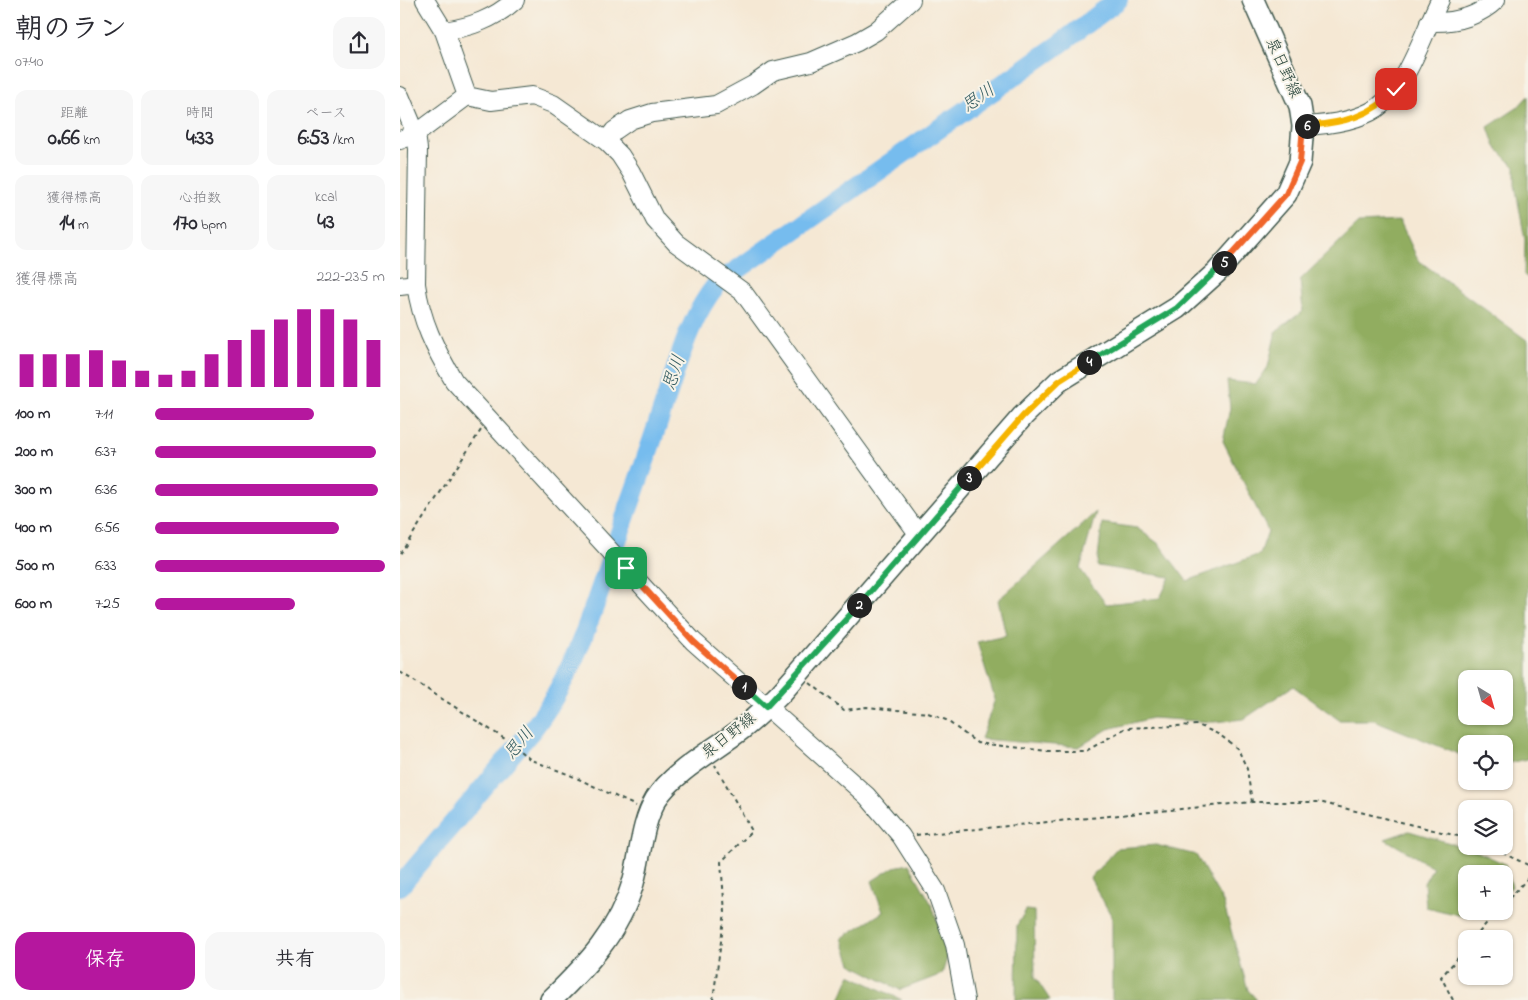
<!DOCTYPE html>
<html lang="ja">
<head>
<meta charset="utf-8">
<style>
	body { margin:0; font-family:"Indie Flower","Klee One",sans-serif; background:#f7f7f7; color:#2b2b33; height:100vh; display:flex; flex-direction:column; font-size:19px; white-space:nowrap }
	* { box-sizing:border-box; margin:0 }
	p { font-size:16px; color:#7c7c81 }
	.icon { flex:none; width:28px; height:28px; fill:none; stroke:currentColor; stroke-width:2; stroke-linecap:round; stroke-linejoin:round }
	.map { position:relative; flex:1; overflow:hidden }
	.sheet { display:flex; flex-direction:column; background:#fff; width:400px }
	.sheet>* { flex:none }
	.needle { width:32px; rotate:143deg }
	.buttons { position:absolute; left:1058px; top:670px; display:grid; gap:10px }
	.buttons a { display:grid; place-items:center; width:55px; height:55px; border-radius:10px; background:#fff; box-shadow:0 1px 4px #0004; font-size:25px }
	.pin { position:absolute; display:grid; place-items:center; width:42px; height:42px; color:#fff; margin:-21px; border-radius:10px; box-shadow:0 2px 8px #0006 }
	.km { position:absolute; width:25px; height:25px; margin:-12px; border-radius:50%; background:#222; color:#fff; font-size:14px; line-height:25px; text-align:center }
	.round { display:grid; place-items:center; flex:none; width:52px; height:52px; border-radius:15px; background:#f7f7f7 }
	.summary { display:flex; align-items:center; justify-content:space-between; height:85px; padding:0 15px }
	h1 { font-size:28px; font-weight:700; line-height:38px }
	.metrics { display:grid; grid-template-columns:repeat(3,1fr); gap:8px; height:85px; padding:5px 15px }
	.metrics div { display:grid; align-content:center; border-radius:12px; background:#f7f7f7; text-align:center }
	.metrics b { font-size:21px; font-weight:700 }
	.metrics small { font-size:14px; font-weight:400 }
	.metrics p { font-size:14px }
	.chart { height:140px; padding:10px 15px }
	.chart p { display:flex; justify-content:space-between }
	.chart svg { width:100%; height:90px; margin-top:5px; stroke:#b5179e; stroke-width:6 }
	.cta { display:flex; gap:10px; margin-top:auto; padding:10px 15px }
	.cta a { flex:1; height:58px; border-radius:15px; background:#b5179e; color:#fff; font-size:20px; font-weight:700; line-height:58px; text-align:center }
	.cta a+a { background:#f7f7f7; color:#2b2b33 }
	ul { padding:0 15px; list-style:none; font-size:16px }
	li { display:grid; grid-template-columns:80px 60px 1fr; align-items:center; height:38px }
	li i { height:12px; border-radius:6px; background:#b5179e }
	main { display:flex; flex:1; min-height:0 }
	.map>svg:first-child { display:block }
</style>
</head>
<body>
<main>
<section class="sheet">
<div class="summary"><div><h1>朝のラン</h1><p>07:40</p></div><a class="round"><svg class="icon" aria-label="share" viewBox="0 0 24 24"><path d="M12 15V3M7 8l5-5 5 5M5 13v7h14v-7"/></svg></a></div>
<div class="metrics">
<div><p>距離</p><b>0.66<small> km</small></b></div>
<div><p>時間</p><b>4:33</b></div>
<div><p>ペース</p><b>6:53<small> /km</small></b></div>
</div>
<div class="metrics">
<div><p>獲得標高</p><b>14<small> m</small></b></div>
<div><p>心拍数</p><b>170<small> bpm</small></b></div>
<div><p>kcal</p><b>43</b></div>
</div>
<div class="chart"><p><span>獲得標高</span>222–235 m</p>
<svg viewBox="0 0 160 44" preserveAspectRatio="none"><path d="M5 44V28M15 44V28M25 44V28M35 44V26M45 44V31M55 44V36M65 44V38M75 44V36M85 44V28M95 44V21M105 44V16M115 44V11M125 44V6M135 44V6M145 44V11M155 44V21"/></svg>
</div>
<ul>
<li><b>100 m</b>7:11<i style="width:69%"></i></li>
<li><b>200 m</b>6:37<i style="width:96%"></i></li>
<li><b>300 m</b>6:36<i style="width:97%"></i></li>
<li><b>400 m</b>6:56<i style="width:80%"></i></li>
<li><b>500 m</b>6:33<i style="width:100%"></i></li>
<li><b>600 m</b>7:25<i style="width:61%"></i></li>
</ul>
<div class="cta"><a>保存</a><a>共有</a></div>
</section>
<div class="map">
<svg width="1128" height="1000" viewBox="0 0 1128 1000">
	<rect width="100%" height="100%" fill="#f7f3e8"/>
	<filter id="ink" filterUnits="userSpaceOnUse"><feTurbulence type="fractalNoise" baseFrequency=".02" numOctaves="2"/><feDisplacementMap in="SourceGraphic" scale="10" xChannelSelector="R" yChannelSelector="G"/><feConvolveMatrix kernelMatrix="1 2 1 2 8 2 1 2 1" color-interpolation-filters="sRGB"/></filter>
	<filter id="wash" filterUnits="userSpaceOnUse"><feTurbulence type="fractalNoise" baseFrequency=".0096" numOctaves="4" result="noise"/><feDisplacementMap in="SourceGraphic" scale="20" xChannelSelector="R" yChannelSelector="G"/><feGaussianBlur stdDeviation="1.12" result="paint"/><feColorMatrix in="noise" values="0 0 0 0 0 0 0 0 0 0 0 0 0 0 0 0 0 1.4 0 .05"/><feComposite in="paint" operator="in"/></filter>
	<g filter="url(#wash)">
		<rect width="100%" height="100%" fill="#f5e8d4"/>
		<path fill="#91ad60" stroke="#58754a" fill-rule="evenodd" d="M1128,96V278L1124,275L1125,240L1115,185V167L1095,147L1088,127L1117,108Z
			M1000,221L1018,260L1128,341V759L1104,764V744H1066V757L974,720H939L893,686L844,719L814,722L752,718L708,729L679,747L581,739L595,699L577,642L606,636L598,600L696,512L680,569L706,604L760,598L770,577L697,566L702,523L737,528L759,544L787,581L860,554L868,531L823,441L830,408L827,381L856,384L868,367L876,331L903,311L900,280L959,223ZM1066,679H1104V716H1066Z
			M1009,831L1074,850L1105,864L1112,887L1104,892V874H1066V911H1074L1066,917L1026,907L1024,883L1033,867L985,839Z
			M756,845L796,855L823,902L848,990L857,1000H712V917L690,878L717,848Z
			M509,864L532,905L548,955L542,974L500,990L451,964L442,938L483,912L472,881L494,867Z
			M626,910L634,911L635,977L650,1000H616L617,925Z
			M450,975L502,1000H440Z"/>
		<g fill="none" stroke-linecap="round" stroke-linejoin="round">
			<path stroke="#76bcee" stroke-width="20" d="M0,886L132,730C172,679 191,616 212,555C229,506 247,457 263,408C278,365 288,319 317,284L660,44L718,0"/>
		</g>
	</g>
	<g filter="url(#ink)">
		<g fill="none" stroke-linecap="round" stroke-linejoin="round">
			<defs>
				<path id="minor" d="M25,0L44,31L67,96
					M1029,22C1054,23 1077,18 1096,0
					M44,31C71,27 94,19 115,0
					M0,96L16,134L18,149L16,284C21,321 35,349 54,381L293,641L467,796L501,836L536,891L555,945L565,1000
					M903,126C926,125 957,121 977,108C1008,87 1023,33 1040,0
					M0,140L16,134L67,96L91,101L132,96L153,104L206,141L220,155L231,172L255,220L276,243L343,292L519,535
					M206,141L214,131L230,120L252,113L316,105L353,85L373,71L411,62L457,42L476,31L511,0
					M0,286L16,284"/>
				<path id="major" d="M151,1000C187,965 219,932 233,883C241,854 241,825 256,799C273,772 314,750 339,731C354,720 368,706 381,693L623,416L659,381L777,308L817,272L886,194L900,162L903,126L900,106L853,0"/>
			</defs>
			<use href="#minor" stroke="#3f574c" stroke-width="20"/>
			<use href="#major" stroke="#3f574c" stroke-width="24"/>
			<path stroke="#3f574c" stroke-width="2" stroke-dasharray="4 4" stroke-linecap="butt" d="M0,554L81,430
				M0,672L105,739L131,760L170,775L236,806
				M410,683L444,710L467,707L528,713L546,720L577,743L647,751H686L726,728L798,725L820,735L838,749L847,769L852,802
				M516,835L852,802H919L1066,838
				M1088,846L1128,865
				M1104,904L1128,878
				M1074,939L1096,911
				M313,1000L325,912L321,862L352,831L315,765
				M1053,1000L1041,977L1066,949"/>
			<use href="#minor" stroke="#fff" stroke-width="18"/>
			<use href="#major" stroke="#fff" stroke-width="21"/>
		</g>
	</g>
	<g fill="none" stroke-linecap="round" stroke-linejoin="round" filter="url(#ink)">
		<defs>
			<path id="split-1" d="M226,568L293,641L344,687"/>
			<path id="split-2" d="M344,687L366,707L459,605"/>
			<path id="split-3" d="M459,605L569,478"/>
			<path id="split-4" d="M569,478L623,416L659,381L689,362"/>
			<path id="split-5" d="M689,362L777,308L824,263"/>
			<path id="split-6" d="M824,263L886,194L900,162L903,126H907"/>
			<path id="split-7" d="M907,126C942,123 972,117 996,89"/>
		</defs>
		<use href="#split-1" stroke="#fff" stroke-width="10"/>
		<use href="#split-2" stroke="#fff" stroke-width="10"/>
		<use href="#split-3" stroke="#fff" stroke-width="10"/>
		<use href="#split-4" stroke="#fff" stroke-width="10"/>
		<use href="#split-5" stroke="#fff" stroke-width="10"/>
		<use href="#split-6" stroke="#fff" stroke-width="10"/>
		<use href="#split-7" stroke="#fff" stroke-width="10"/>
		<use href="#split-1" stroke="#f0652b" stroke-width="6"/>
		<use href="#split-2" stroke="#22a559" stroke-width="6"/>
		<use href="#split-3" stroke="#22a559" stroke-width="6"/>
		<use href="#split-4" stroke="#f5b400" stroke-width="6"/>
		<use href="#split-5" stroke="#22a559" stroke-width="6"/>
		<use href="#split-6" stroke="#f0652b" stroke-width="6"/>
		<use href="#split-7" stroke="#f5b400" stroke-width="6"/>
	</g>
	<g text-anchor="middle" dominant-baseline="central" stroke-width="4" stroke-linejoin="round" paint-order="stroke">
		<g font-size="16" fill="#1f3d34" stroke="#f7f3e8">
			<text transform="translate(883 68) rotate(66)">泉日野線</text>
			<text transform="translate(329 736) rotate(-38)">泉日野線</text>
		</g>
		<g font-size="18" font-style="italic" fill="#355d62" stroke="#f7f3e8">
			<text transform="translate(579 99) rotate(-35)">思川</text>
			<text transform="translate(275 373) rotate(-71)">思川</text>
			<text transform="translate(120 744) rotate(-51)">思川</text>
		</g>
	</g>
</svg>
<div class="buttons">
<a><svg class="needle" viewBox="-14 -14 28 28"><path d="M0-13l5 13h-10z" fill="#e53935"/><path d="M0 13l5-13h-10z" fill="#7c7c81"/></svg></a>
<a><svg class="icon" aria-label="locate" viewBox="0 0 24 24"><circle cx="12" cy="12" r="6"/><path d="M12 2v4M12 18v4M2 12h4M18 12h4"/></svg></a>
<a><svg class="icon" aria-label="layers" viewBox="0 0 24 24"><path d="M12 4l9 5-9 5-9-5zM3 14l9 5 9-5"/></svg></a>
<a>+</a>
<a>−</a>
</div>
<div class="pin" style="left:226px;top:568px;background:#1e9e55"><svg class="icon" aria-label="arrive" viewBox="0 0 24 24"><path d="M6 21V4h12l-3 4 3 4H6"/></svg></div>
<div class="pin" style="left:996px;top:89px;background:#d93025"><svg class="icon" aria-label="check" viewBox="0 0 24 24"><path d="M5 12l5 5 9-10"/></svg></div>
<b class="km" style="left:344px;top:687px">1</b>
<b class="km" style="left:459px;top:605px">2</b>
<b class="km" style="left:569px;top:478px">3</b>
<b class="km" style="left:689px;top:362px">4</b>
<b class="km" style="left:824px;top:263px">5</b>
<b class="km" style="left:907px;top:126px">6</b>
</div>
</main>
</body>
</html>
